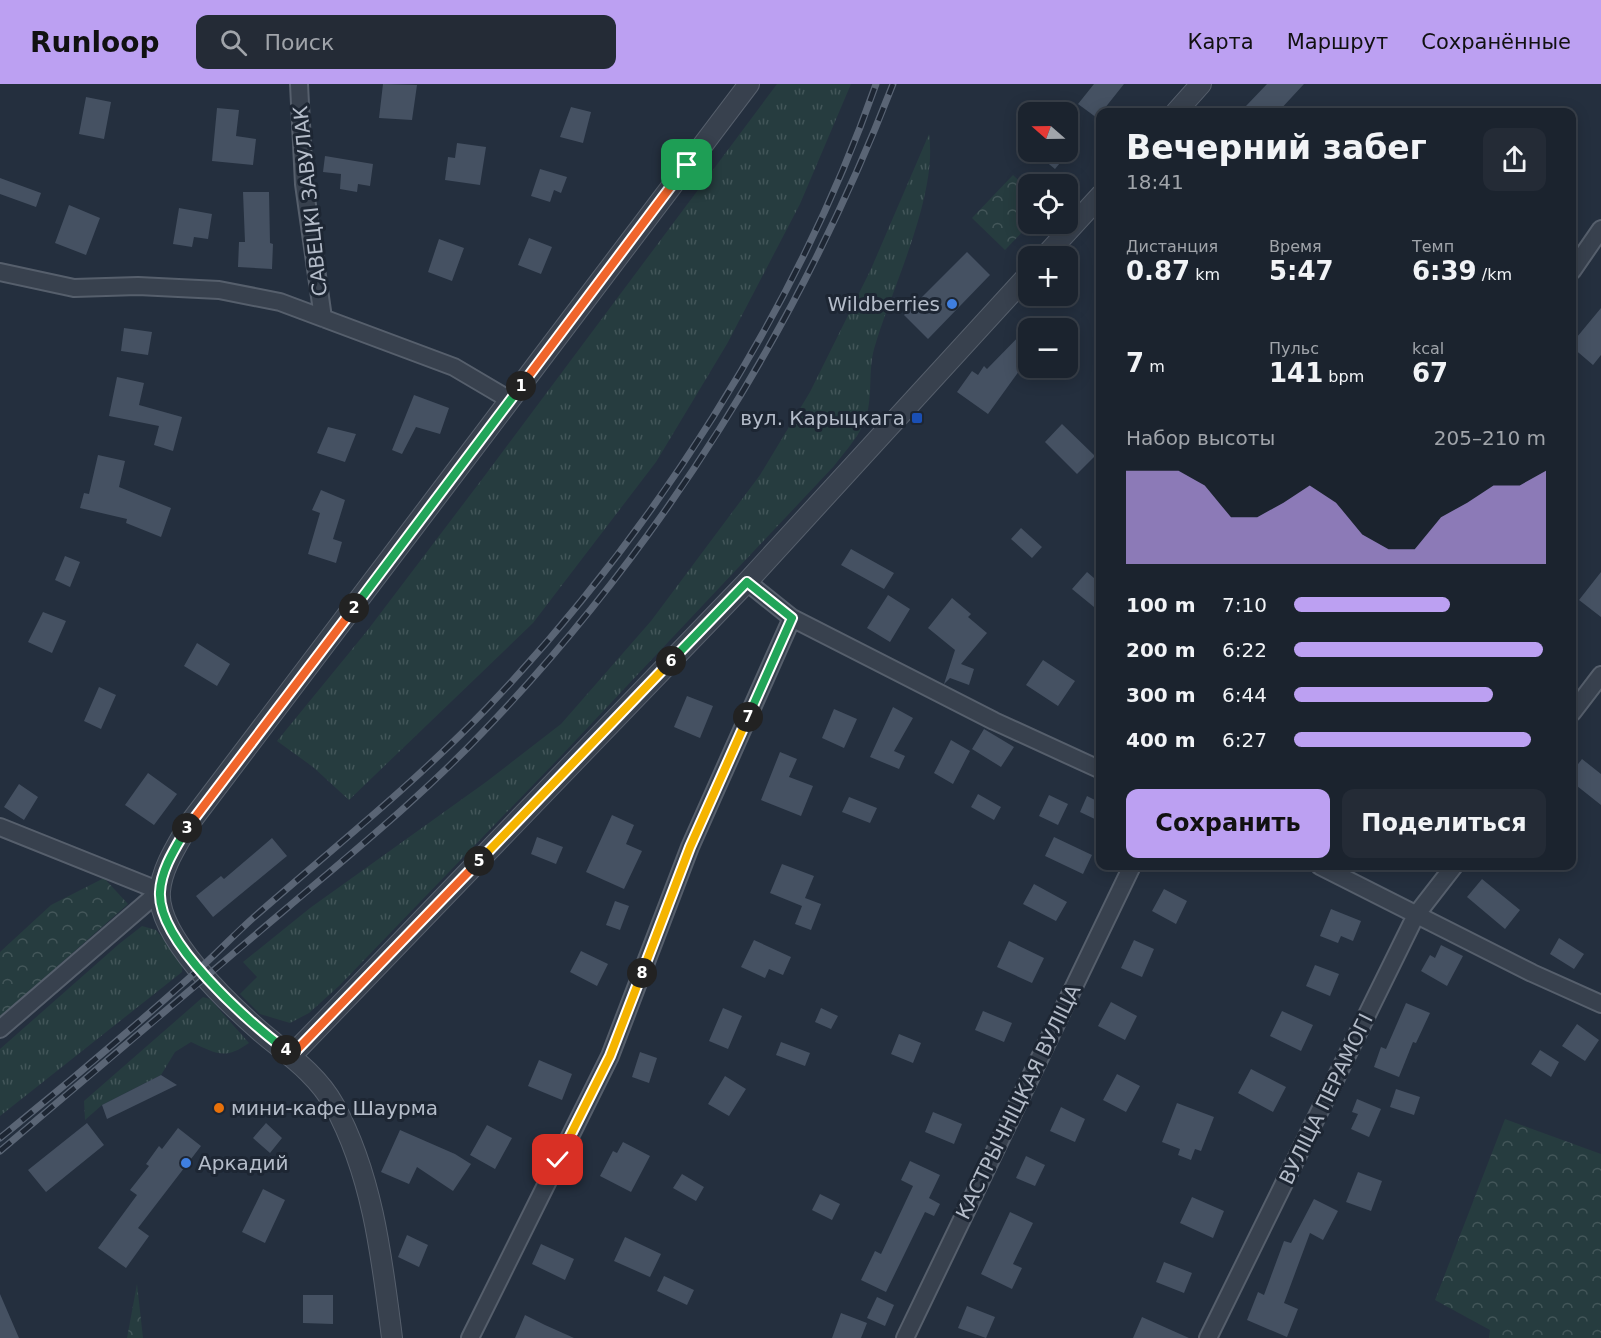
<!DOCTYPE html>
<html lang="ru">
<head>
<meta charset="utf-8">
<style>
	body { margin:0; font-family:"DejaVu Sans",sans-serif; background:#242b36; color:#f1f3f6; height:100vh; display:flex; flex-direction:column; font-size:22px; white-space:nowrap }
	* { box-sizing:border-box; margin:0 }
	p { font-size:20px; color:#a0a4aa }
	.icon { flex:none; width:33px; height:33px; fill:none; stroke:currentColor; stroke-width:2; stroke-linecap:round; stroke-linejoin:round }
	.map { position:relative; flex:1; overflow:hidden }
	.details { position:absolute; left:1096px; top:24px; width:480px; height:762px; display:flex; flex-direction:column; background:#1b232e; border-radius:12px; box-shadow:0 3px 15px #0003,0 0 0 2px #39404a }
	.details>* { flex:none }
	.needle { width:39px; rotate:290deg }
	.buttons { position:absolute; left:1018px; top:18px; display:grid; gap:12px }
	.buttons a { display:grid; place-items:center; width:60px; height:60px; border-radius:12px; background:#1b232e; box-shadow:0 3px 15px #0003,0 0 0 2px #39404a; font-size:30px }
	.pin { position:absolute; display:grid; place-items:center; width:51px; height:51px; color:#fff; margin:-26px; border-radius:12px; box-shadow:0 3px 9px #0006 }
	.km { position:absolute; width:30px; height:30px; margin:-15px; border-radius:50%; background:#222; color:#fff; font-size:16px; line-height:30px; text-align:center }
	.round { display:grid; place-items:center; flex:none; width:63px; height:63px; border-radius:12px; background:#242b36 }
	.headline { display:flex; align-items:center; justify-content:space-between; height:102px; padding:0 30px }
	h1 { font-size:33px; font-weight:700; line-height:45px }
	.figures { display:grid; grid-template-columns:repeat(3,1fr); gap:9px; height:102px; padding:6px 30px }
	.figures div { display:grid; align-content:center }
	.figures b { font-size:26px; font-weight:700 }
	.figures small { font-size:16px; font-weight:400 }
	.figures p { font-size:16px }
	.chart { height:168px; padding:12px 30px }
	.chart p { display:flex; justify-content:space-between }
	.chart svg { width:100%; height:108px; margin-top:6px; fill:#bca0f2; opacity:.7 }
	.button { display:flex; gap:12px; margin-top:auto; padding:12px 30px }
	.button a { flex:1; height:69px; border-radius:12px; background:#bca0f2; color:#111; font-size:24px; font-weight:700; line-height:69px; text-align:center }
	.button a+a { background:#242b36; color:#f1f3f6 }
	ul { padding:0 30px; list-style:none; font-size:20px }
	li { display:grid; grid-template-columns:96px 72px 1fr; align-items:center; height:45px }
	li i { height:15px; border-radius:8px; background:#bca0f2 }
	header { display:flex; align-items:center; gap:36px; box-sizing:border-box; height:84px; padding:0 30px; background:#bca0f2; color:#111 }
	header strong { font-size:28px }
	nav { display:flex; gap:33px; margin-inline-start:auto; font-size:21px }
	.search { width:420px; height:54px; background:#242b36; display:flex; align-items:center; gap:15px; box-sizing:border-box; padding:0 21px; border-radius:12px; color:#a0a4aa; font-size:22px }
	.map>svg:first-child { display:block }
</style>
</head>
<body>
<header>
<strong>Runloop</strong>
<div class="search"><svg class="icon" aria-label="search" viewBox="0 0 24 24"><circle cx="10" cy="10" r="6"/><path d="M15 15l6 6"/></svg>Поиск</div>
<nav><a>Карта</a><a>Маршрут</a><a>Сохранённые</a></nav>
</header>
<div class="map">
<svg width="1601" height="1254" viewBox="0 0 1601 1254">
	<defs>
		<pattern id="grass-tufts" width="24" height="20" patternUnits="userSpaceOnUse" patternTransform="scale(1.5)"><rect width="24" height="20" fill="#263c3f"/><path d="M3 7l-1-3M5 7V3M7 7l1-3M15 17l-1-3M17 17v-4M19 17l1-3" fill="none" stroke="#435659"/></pattern>
		<pattern id="forest-crowns" width="20" height="18" patternUnits="userSpaceOnUse" patternTransform="scale(1.5)"><rect width="20" height="18" fill="#263c3f"/><path d="M2 6a3 3 0 1 1 6 0M12 15a3 3 0 1 1 6 0" fill="none" stroke="#435659"/></pattern>
	</defs>
	<rect width="100%" height="100%" fill="#242f3e"/>
	<path fill="url(#grass-tufts)" d="M777,0H851L800,120L727,260L656,378L533,539L349,716L313,683L277,657L367,547L486,390Z
		M929,50C938,112 892,203 874,265C867,291 875,321 861,345C854,358 843,370 834,382L560,673L339,902L309,929L290,939L260,930L240,910L257,893L243,878L310,824L486,698L561,640L651,537L760,391L810,308L871,185Z
		M142,842L156,846L183,879L182,888L0,1032V965L119,860Z
		M203,913L210,915L249,959C225,976 217,970 191,958L175,968L161,991L102,1021L85,1036L84,1017Z"/>
	<path fill="url(#forest-crowns)" d="M1013,91L1029,106L1030,140L1005,166L972,134Z
		M104,794L128,820L0,933V868L51,821Z
		M1505,1035L1601,1070V1254H1489L1490,1246L1435,1216Z
		M137,1200L143,1254H127Z"/>
	<path fill="#455162" d="M383,0L417,1L412,36L379,34Z
		M1094,0H1124L1097,34L1078,20Z
		M1267,0H1304L1278,28H1253L1246,22Z
		M86,13L111,18L104,55L79,50Z
		M571,23L591,28L583,59L560,53Z
		M217,24L239,26L236,52L256,55L253,81L212,77Z
		M457,59L486,63L480,101L445,96L448,73L455,74Z
		M1034,68H1069L1055,85Z
		M325,72L373,80L370,102L358,100L357,108L340,105L341,90L323,88Z
		M540,85L567,93L561,109L554,106L550,118L531,112Z
		M0,94L41,109L36,123L0,110Z
		M243,108H269L270,159L273,160L272,185L238,183L239,158H245Z
		M69,121L100,134L86,171L55,159Z
		M179,124L212,130L208,155L194,153L192,163L173,160Z
		M529,154L552,163L541,190L518,181Z
		M439,155L464,164L452,197L428,188Z
		M967,168L990,191L928,255L904,231Z
		M1601,224V271L1593,281L1572,263V259Z
		M1029,242V290L1022,283L988,330L957,308L972,287L978,291L984,282L987,285Z
		M124,244L152,248L148,271L121,267Z
		M117,293L144,299L139,321L182,333L173,367L154,361L159,342L109,332Z
		M414,311L449,324L440,350L416,343L402,370L392,366Z
		M1062,340L1095,372L1077,390L1045,358Z
		M328,343L356,350L345,378L317,369Z
		M98,371L125,377L119,403L171,424L161,453L126,439L127,435L80,424L84,409L89,410Z
		M321,406L345,416L333,455L342,458L336,479L308,470L320,429L312,426Z
		M1021,444L1042,463L1032,474L1011,455Z
		M851,465L894,489L884,505L841,481Z
		M65,472L80,478L70,503L55,496Z
		M1087,488L1101,500V515L1094,523L1072,505Z
		M1601,488V533L1579,516Z
		M888,511L910,525L890,558L867,544Z
		M952,514L971,530L968,533L987,549L961,580L974,585L969,601L950,594L944,600L955,566L928,544Z
		M43,528L66,537L52,569L28,558Z
		M197,559L230,580L217,602L184,582Z
		M1043,576L1075,597L1058,622L1026,601Z
		M99,603L116,611L101,645L84,637Z
		M687,612L713,622L700,654L674,643Z
		M893,623L913,634L894,667L905,672L899,685L870,673Z
		M834,625L857,635L844,664L822,654Z
		M984,645L1014,663L1001,683L972,665Z
		M951,656L970,667L953,700L934,689Z
		M780,668L797,675L789,693L813,702L801,732L761,716Z
		M1582,675L1601,690V721L1572,698V688Z
		M148,689L177,710L154,741L125,721Z
		M19,700L38,713L24,736L4,723Z
		M978,710L1001,723L994,736L971,723Z
		M1049,711L1068,720L1058,741L1039,732Z
		M1087,712L1101,719V738L1080,728Z
		M849,713L877,724L870,739L842,728Z
		M612,731L634,741L626,760L642,767L624,805L586,788Z
		M537,753L563,763L556,780L531,770Z
		M1054,753L1092,771L1083,790L1045,772Z
		M272,754L287,772L213,833L196,812L221,792L224,795Z
		M782,780L814,792L805,814L821,820L811,846L795,840L802,822L770,809Z
		M1482,795L1520,826L1505,845L1467,813Z
		M1034,800L1067,818L1056,837L1023,820Z
		M1164,805L1187,817L1176,840L1152,827Z
		M615,817L629,822L620,846L606,841Z
		M1331,825L1361,837L1353,857L1341,852L1338,859L1320,852Z
		M1559,854L1584,870L1574,885L1550,870Z
		M754,856L791,873L783,891L769,885L765,894L741,883Z
		M1134,856L1154,865L1142,893L1121,884Z
		M1009,857L1044,874L1032,899L997,883Z
		M1441,861L1463,872L1447,902L1421,887L1430,871L1435,874Z
		M581,867L608,880L597,902L570,888Z
		M1315,881L1339,890L1330,912L1306,902Z
		M1111,918L1137,932L1125,956L1098,942Z
		M1406,919L1430,929L1416,959L1413,958L1399,993L1374,983L1381,963L1386,965Z
		M723,924L742,932L728,965L709,957Z
		M821,924L838,932L831,945L815,938Z
		M983,927L1012,939L1004,958L975,946Z
		M1282,927L1313,941L1301,967L1270,952Z
		M1577,940L1599,956L1585,977L1562,962Z
		M899,950L921,959L913,979L891,970Z
		M781,958L810,969L805,982L776,971Z
		M1540,966L1559,978L1551,993L1531,980Z
		M640,968L657,974L649,999L632,993Z
		M539,976L572,990L562,1016L528,1002Z
		M1251,985L1286,1003L1273,1028L1238,1009Z
		M1117,990L1140,1002L1126,1028L1103,1016Z
		M161,991L177,1001L107,1035L102,1021Z
		M725,992L746,1005L729,1032L708,1020Z
		M1396,1005L1420,1013L1414,1031L1390,1023Z
		M1357,1015L1381,1025L1369,1053L1351,1045L1358,1030L1352,1028Z
		M1177,1019L1214,1033L1201,1067L1195,1065L1191,1076L1178,1071L1180,1065L1162,1058Z
		M1061,1023L1085,1035L1075,1058L1050,1047Z
		M933,1028L962,1040L954,1060L925,1048Z
		M87,1039L104,1061L46,1108L28,1086Z
		M266,1039L282,1054L270,1069L253,1054Z
		M487,1041L512,1054L495,1085L470,1071Z
		M178,1044L201,1062L138,1144L149,1152L126,1184L98,1164L137,1111L130,1106L149,1082L146,1080L159,1062L162,1065Z
		M400,1046L455,1070L471,1080L453,1107L417,1083L409,1100L381,1088Z
		M623,1058L650,1072L631,1108L600,1092L613,1067L617,1069Z
		M1026,1072L1045,1081L1035,1102L1016,1094Z
		M910,1077L940,1091L929,1114L940,1120L934,1132L925,1128L886,1208L861,1196L875,1167L881,1170L913,1102L901,1096Z
		M1358,1088L1382,1097L1371,1127L1346,1118Z
		M682,1090L704,1103L696,1117L673,1104Z
		M263,1105L285,1116L265,1159L242,1148Z
		M820,1110L840,1120L832,1136L812,1126Z
		M1192,1113L1224,1127L1213,1154L1180,1139Z
		M1314,1115L1338,1127L1323,1156L1310,1149L1284,1219L1298,1225L1287,1253L1247,1236L1258,1208L1264,1211L1284,1157L1291,1159Z
		M1010,1128L1033,1139L1013,1180L1022,1184L1012,1205L981,1190Z
		M407,1151L428,1161L419,1183L398,1173Z
		M625,1153L661,1170L650,1193L614,1177Z
		M541,1160L574,1175L565,1196L532,1180Z
		M1164,1178L1192,1189L1184,1209L1156,1198Z
		M664,1192L694,1206L687,1221L657,1207Z
		M0,1210L19,1254H0Z
		M303,1211H333V1240L303,1239Z
		M877,1213L894,1221L885,1242L867,1234Z
		M967,1222L995,1233L986,1254L958,1244Z
		M841,1229L867,1239L861,1254H832Z
		M525,1231L545,1241L574,1254H515Z
		M1142,1233L1189,1254H1133Z"/>
	<g fill="none" stroke-linecap="round" stroke-linejoin="round">
		<defs>
			<path id="minor" d="M299,0L304,100L323,234
				M1572,187L1601,145
				M0,188L74,204L138,202L219,206L280,218L454,283L510,316
				M792,534L994,637L1101,686
				M1572,629L1601,591
				M0,743L160,807L0,945
				M1320,782L1532,889L1601,920
				M470,1254L610,972L690,763L792,534L747,498
				M905,1254L1132,782
				M1208,1254L1416,831L1454,782"/>
			<path id="tertiary" d="M1176,28L1201,0
				M1045,172L1101,111
				M292,971L747,498L1029,190
				M392,1254C382,1175 373,1092 334,1021C317,990 287,970 261,948C229,920 156,852 160,807C162,783 178,760 189,740L749,0"/>
		</defs>
		<use href="#minor" stroke="#565f6c" stroke-width="20"/>
		<use href="#tertiary" stroke="#565f6c" stroke-width="22"/>
		<use href="#minor" stroke="#38414e" stroke-width="16"/>
		<use href="#tertiary" stroke="#38414e" stroke-width="20"/>
		<defs>
			<path id="rail" d="M0,1054C67,1000 133,944 197,887C216,870 234,851 253,834C332,765 414,700 487,624C652,451 797,226 876,0
				M0,1067C96,986 192,905 287,824C353,768 422,712 482,649C661,463 800,240 893,0"/>
		</defs>
		<use href="#rail" stroke="#5a6575" stroke-width="7"/>
		<use href="#rail" stroke="#1d2633" stroke-width="4.5" stroke-dasharray="14" stroke-linecap="butt"/>
	</g>
	<g fill="none" stroke-linecap="round" stroke-linejoin="round">
		<defs>
			<path id="split-1" d="M521,302L687,81"/>
			<path id="split-2" d="M354,524L521,302"/>
			<path id="split-3" d="M187,744L354,524"/>
			<path id="split-4" d="M187,744C176,763 161,785 160,808C157,857 248,938 286,966"/>
			<path id="split-5" d="M286,966L292,971L479,777"/>
			<path id="split-6" d="M479,777L671,577"/>
			<path id="split-7" d="M671,577L747,498L792,534L748,633"/>
			<path id="split-8" d="M642,889L690,763L748,633"/>
			<path id="split-9" d="M558,1076L610,972L642,889"/>
		</defs>
		<use href="#split-1" stroke="#fff" stroke-width="12"/>
		<use href="#split-2" stroke="#fff" stroke-width="12"/>
		<use href="#split-3" stroke="#fff" stroke-width="12"/>
		<use href="#split-4" stroke="#fff" stroke-width="12"/>
		<use href="#split-5" stroke="#fff" stroke-width="12"/>
		<use href="#split-6" stroke="#fff" stroke-width="12"/>
		<use href="#split-7" stroke="#fff" stroke-width="12"/>
		<use href="#split-8" stroke="#fff" stroke-width="12"/>
		<use href="#split-9" stroke="#fff" stroke-width="12"/>
		<use href="#split-1" stroke="#f0652b" stroke-width="8"/>
		<use href="#split-2" stroke="#22a559" stroke-width="8"/>
		<use href="#split-3" stroke="#f0652b" stroke-width="8"/>
		<use href="#split-4" stroke="#22a559" stroke-width="8"/>
		<use href="#split-5" stroke="#f0652b" stroke-width="8"/>
		<use href="#split-6" stroke="#f5b400" stroke-width="8"/>
		<use href="#split-7" stroke="#22a559" stroke-width="8"/>
		<use href="#split-8" stroke="#f5b400" stroke-width="8"/>
		<use href="#split-9" stroke="#f5b400" stroke-width="8"/>
	</g>
	<g fill="#3f7fe0" stroke="#1d2633" stroke-width="2">
		<circle cx="952" cy="220" r="6"/>
		<circle cx="186" cy="1079" r="6"/>
	</g>
	<rect fill="#1a4fb4" stroke="#1d2633" stroke-width="2" x="911" y="328" width="12" height="12" rx="3"/>
	<circle fill="#e8710a" stroke="#1d2633" stroke-width="2" cx="219" cy="1024" r="6"/>
	<g text-anchor="middle" dominant-baseline="central" stroke-width="6" stroke-linejoin="round" paint-order="stroke">
		<g font-size="20" fill="#b4bcc9" stroke="#1d2633">
			<text transform="translate(310 117) rotate(-96)">САВЕЦКІ ЗАВУЛАК</text>
			<text transform="translate(1326 1015) rotate(-64)">ВУЛІЦА ПЕРАМОГІ</text>
			<text transform="translate(1018 1018) rotate(-64)">КАСТРЫЧНІЦКАЯ ВУЛІЦА</text>
		</g>
		<g font-size="20" fill="#b4bcc9" stroke="#1d2633" text-anchor="end">
			<text x="940" y="220">Wildberries</text>
			<text x="905" y="334">вул. Карыцкага</text>
			<text x="231" y="1024" text-anchor="start">мини-кафе Шаурма</text>
			<text x="198" y="1079" text-anchor="start">Аркадий</text>
		</g>
	</g>
</svg>
<div class="buttons">
<a><svg class="needle" viewBox="-14 -14 28 28"><path d="M0-13l5 13h-10z" fill="#e53935"/><path d="M0 13l5-13h-10z" fill="#a0a4aa"/></svg></a>
<a><svg class="icon" aria-label="locate" viewBox="0 0 24 24"><circle cx="12" cy="12" r="6"/><path d="M12 2v4M12 18v4M2 12h4M18 12h4"/></svg></a>
<a>+</a>
<a>−</a>
</div>
<div class="pin" style="left:687px;top:81px;background:#1e9e55"><svg class="icon" aria-label="arrive" viewBox="0 0 24 24"><path d="M6 21V4h12l-3 4 3 4H6"/></svg></div>
<div class="pin" style="left:558px;top:1076px;background:#d93025"><svg class="icon" aria-label="check" viewBox="0 0 24 24"><path d="M5 12l5 5 9-10"/></svg></div>
<b class="km" style="left:521px;top:302px">1</b>
<b class="km" style="left:354px;top:524px">2</b>
<b class="km" style="left:187px;top:744px">3</b>
<b class="km" style="left:286px;top:966px">4</b>
<b class="km" style="left:479px;top:777px">5</b>
<b class="km" style="left:671px;top:577px">6</b>
<b class="km" style="left:748px;top:633px">7</b>
<b class="km" style="left:642px;top:889px">8</b>
<section class="details">
<div class="headline"><div><h1>Вечерний забег</h1><p>18:41</p></div><a class="round"><svg class="icon" aria-label="share" viewBox="0 0 24 24"><path d="M12 15V3M7 8l5-5 5 5M5 13v7h14v-7"/></svg></a></div>
<div class="figures">
<div><p>Дистанция</p><b>0.87<small> km</small></b></div>
<div><p>Время</p><b>5:47</b></div>
<div><p>Темп</p><b>6:39<small> /km</small></b></div>
</div>
<div class="figures">
<div><b>7<small> m</small></b></div>
<div><p>Пульс</p><b>141<small> bpm</small></b></div>
<div><p>kcal</p><b>67</b></div>
</div>
<div class="chart"><p><span>Набор высоты</span>205–210 m</p>
<svg viewBox="0 0 160 44" preserveAspectRatio="none"><path d="M0 44V6L10 6L20 6L30 12L40 25L50 25L60 19L70 12L80 19L90 32L100 38L110 38L120 25L130 19L140 12L150 12L160 6V44z"/></svg>
</div>
<ul>
<li><b>100 m</b>7:10<i style="width:62%"></i></li>
<li><b>200 m</b>6:22<i style="width:99%"></i></li>
<li><b>300 m</b>6:44<i style="width:79%"></i></li>
<li><b>400 m</b>6:27<i style="width:94%"></i></li>
</ul>
<div class="button"><a>Сохранить</a><a>Поделиться</a></div>
</section>
</div>
</body>
</html>
